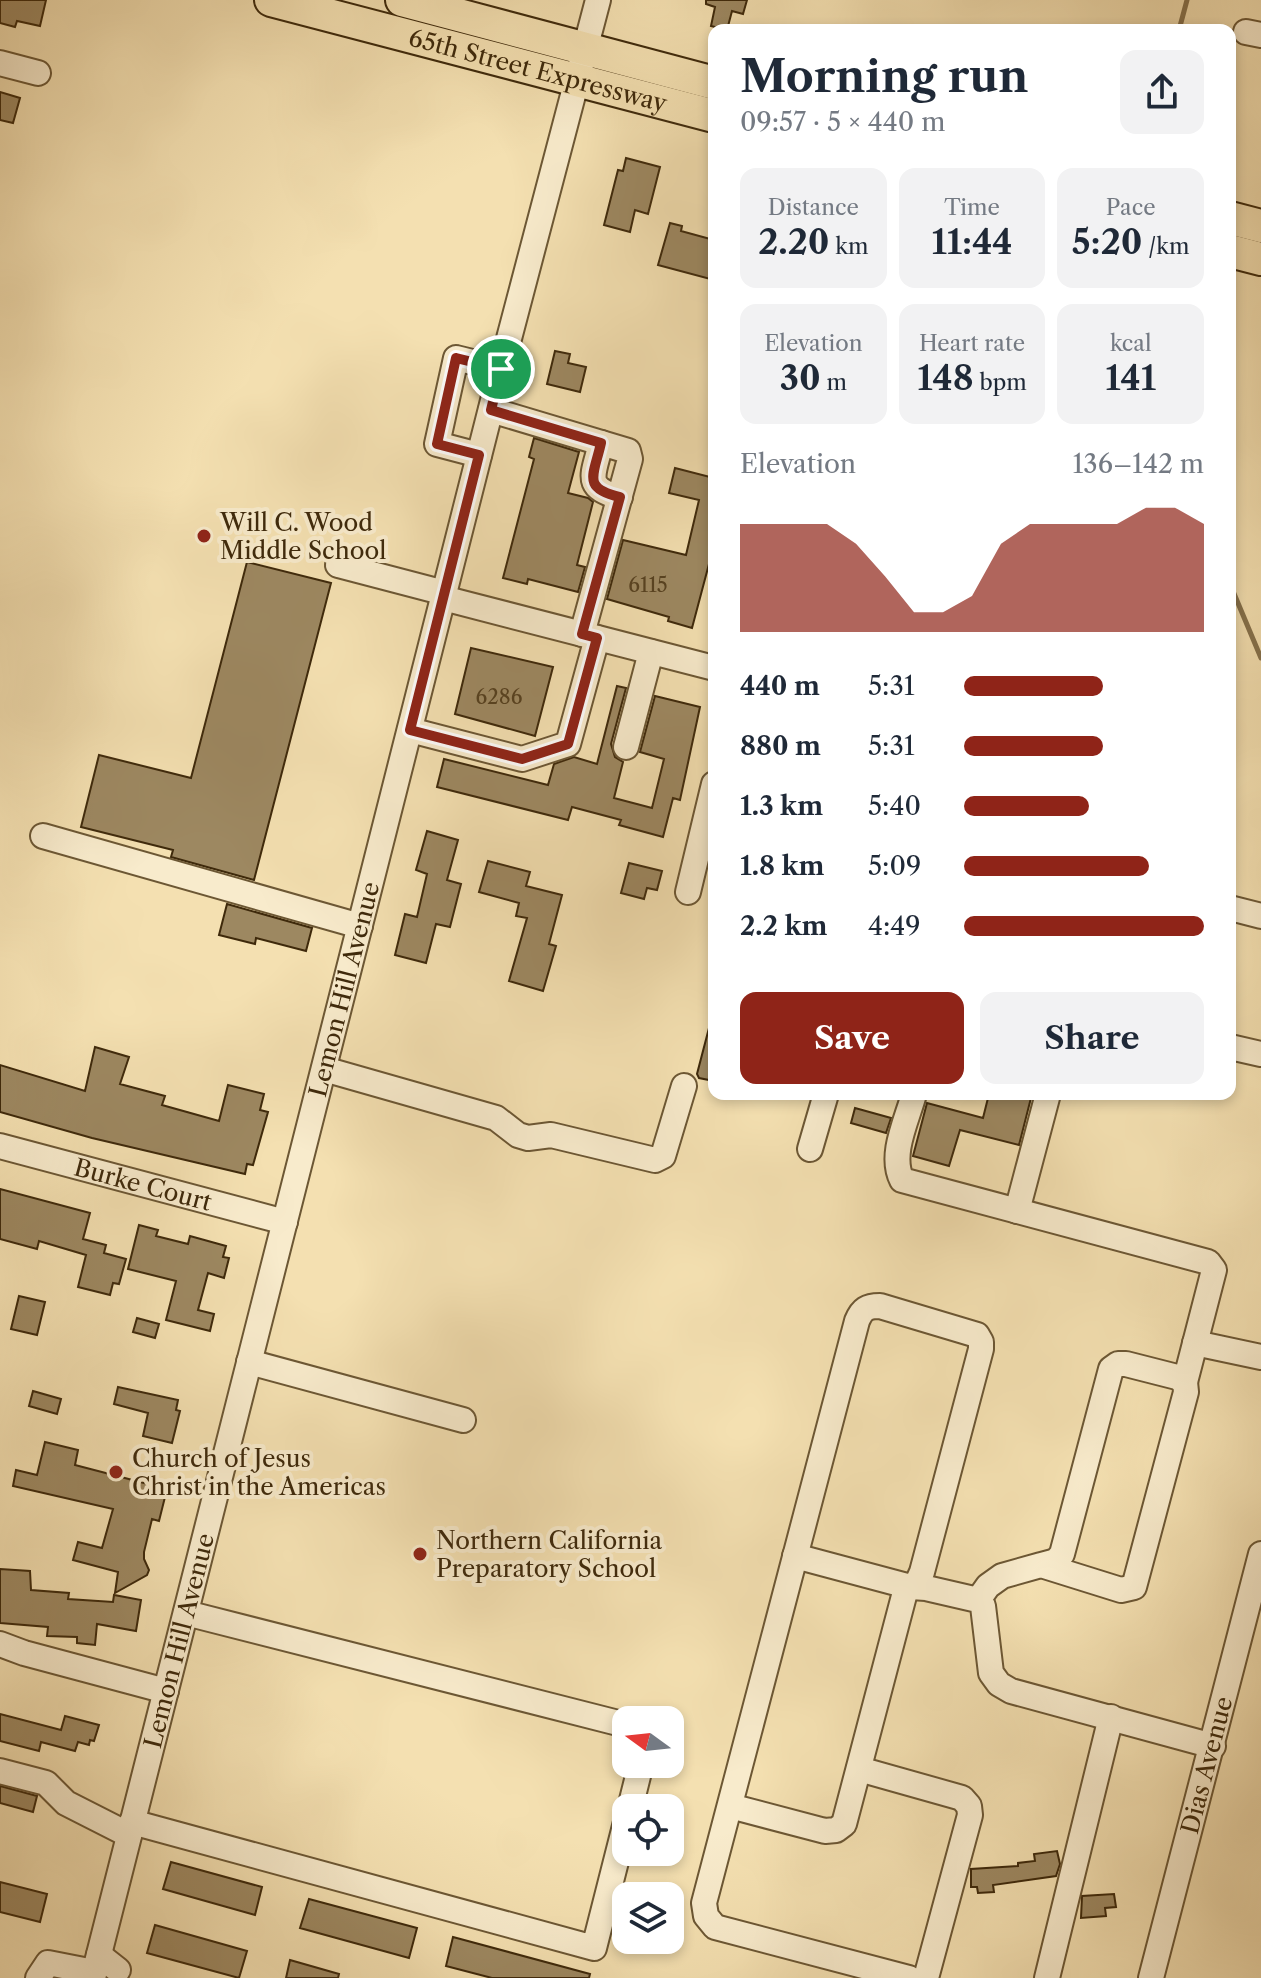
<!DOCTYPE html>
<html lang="en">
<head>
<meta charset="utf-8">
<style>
	body { margin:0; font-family:"Libre Caslon Text",serif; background:#f2f2f3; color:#1f2937; height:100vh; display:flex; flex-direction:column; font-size:30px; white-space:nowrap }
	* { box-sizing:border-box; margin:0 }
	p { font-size:26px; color:#747a83 }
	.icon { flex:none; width:44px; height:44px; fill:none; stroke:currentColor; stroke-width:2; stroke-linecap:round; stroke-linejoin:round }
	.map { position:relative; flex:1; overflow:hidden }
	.drawer { position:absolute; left:708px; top:24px; width:528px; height:1076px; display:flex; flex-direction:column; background:#fff; border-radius:16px; box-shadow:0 4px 12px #0003 }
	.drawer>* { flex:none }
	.needle { width:52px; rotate:285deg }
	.buttons { position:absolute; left:612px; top:1706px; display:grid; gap:16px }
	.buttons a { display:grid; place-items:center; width:72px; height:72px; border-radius:16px; background:#fff; box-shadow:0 4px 12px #0003; font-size:40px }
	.pin { position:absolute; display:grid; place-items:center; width:68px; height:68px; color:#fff; margin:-34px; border:4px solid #fff; border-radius:50%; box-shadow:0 2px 8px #0007 }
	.round { display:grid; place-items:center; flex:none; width:84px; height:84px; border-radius:16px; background:#f2f2f3 }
	.headline { display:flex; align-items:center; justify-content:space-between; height:136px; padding:0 32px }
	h1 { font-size:44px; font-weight:700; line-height:60px }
	.figures { display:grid; grid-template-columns:repeat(3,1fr); gap:12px; height:136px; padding:8px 32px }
	.figures div { display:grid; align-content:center; border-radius:16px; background:#f2f2f3; text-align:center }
	.figures b { font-size:34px; font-weight:700 }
	.figures small { font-size:22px; font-weight:400 }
	.figures p { font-size:22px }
	.chart { height:224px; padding:16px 32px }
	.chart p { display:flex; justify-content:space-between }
	.chart svg { width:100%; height:144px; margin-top:8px; fill:#8f2418; opacity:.7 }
	.button { display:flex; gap:16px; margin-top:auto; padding:16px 32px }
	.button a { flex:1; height:92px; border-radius:16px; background:#8f2418; color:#fff; font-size:32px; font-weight:700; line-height:92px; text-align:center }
	.button a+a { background:#f2f2f3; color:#1f2937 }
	ul { padding:0 32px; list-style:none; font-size:26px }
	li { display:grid; grid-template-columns:128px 96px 1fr; align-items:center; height:60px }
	li i { height:20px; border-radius:10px; background:#8f2418 }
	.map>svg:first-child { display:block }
</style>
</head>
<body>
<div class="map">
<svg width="1261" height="1978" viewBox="0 0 1261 1978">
	<rect width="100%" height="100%" fill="#f4e0b1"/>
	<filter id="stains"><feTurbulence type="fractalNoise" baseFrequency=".0025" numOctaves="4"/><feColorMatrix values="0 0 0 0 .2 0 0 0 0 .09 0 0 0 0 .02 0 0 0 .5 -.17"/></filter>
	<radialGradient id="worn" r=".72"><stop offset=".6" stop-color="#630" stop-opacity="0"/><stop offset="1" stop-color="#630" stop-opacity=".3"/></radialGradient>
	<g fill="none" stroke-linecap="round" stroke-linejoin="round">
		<path stroke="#86724d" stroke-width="5" d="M1179,30L1187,0
			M1230,584L1261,658"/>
	</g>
	<path fill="#9d8861" stroke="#3e290b" stroke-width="2" d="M0,0H46L40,26L17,21L15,27L0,23Z
		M706,0H747L743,14L732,11L727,30L711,26L715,7L706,4Z
		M0,92L20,98L13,123L0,120Z
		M626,158L660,167L648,214L635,210L630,232L604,225L618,170L623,171Z
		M670,223L682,226L681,231L714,240V280L658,265Z
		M555,351L570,354L568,363L586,367L580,392L547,384Z
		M534,438L579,452L568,493L588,498L593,502L577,565L585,567L578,592L528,579L527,584L503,578L534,459L529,457Z
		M675,468L714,478V545L692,628L668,621L669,617L607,599L623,540L686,555L699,500L669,493Z
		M247,562L331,583L254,880L171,857L173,850L81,827L99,755L191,778Z
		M471,648L553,667L535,736L455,714Z
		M617,686L626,688L611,744L615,757L623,762L614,798L652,808L664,759L640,752L655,696L700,707L680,800L673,798L663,837L619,825L621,820L572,807L568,820L437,787L444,759L548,785L554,764L574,757L597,764Z
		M427,831L458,840L447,880L461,884L450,927L436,924L426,963L395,955L405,914L417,917L427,874L416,870Z
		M488,861L530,872L526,886L562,895L549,944L556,946L543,991L509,981L527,918L516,916L519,903L479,892Z
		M629,863L662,871L657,890L647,888L644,899L621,893Z
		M227,904L312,928L306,951L256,938L255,944L219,935Z
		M709,1028L714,1029V1081L699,1078L697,1074Z
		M95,1047L129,1057L120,1084L165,1096L162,1105L219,1121L228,1085L264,1094L260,1110L268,1112L253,1165L247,1164L245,1174L92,1138L0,1112V1065L85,1091Z
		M989,1094H1032L1019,1145L960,1130L949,1166L913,1156L927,1103L983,1118Z
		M855,1108L891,1118L886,1133L851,1123Z
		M0,1189L90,1213L83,1239L106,1245L104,1253L126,1259L119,1284L113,1283L110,1295L78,1287L86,1255L39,1241L37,1249L0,1239Z
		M139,1225L158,1230L156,1236L188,1244L190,1236L226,1246L223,1257L229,1258L224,1278L208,1273L198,1310L214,1314L210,1331L166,1320L176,1281L128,1269Z
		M19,1296L45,1302L37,1335L11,1329Z
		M137,1318L159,1324L155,1338L133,1332Z
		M118,1387L178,1400L176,1410L180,1411L172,1443L143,1436L148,1413L114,1404Z
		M33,1391L61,1399L57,1414L29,1406Z
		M45,1442L78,1450L75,1465L167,1489L159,1521L152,1519L144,1552V1559L149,1570L147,1575L115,1593L118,1572L73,1560L78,1542L102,1548L113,1509L13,1486L16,1470L37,1475Z
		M0,1569L30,1571L31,1590L69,1593L68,1599L113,1602L114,1595L141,1600L136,1631L97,1624L95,1645L77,1643V1637L47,1636L48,1627L0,1623Z
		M0,1714L61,1730L65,1716L99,1725L94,1741L90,1740L89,1745L78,1742L75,1751L41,1742L39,1751L0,1741Z
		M0,1786L37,1796L33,1812L0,1803Z
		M1057,1851L1060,1864L1056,1876L993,1885L994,1892L978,1893L977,1887H971V1869L1018,1866V1863L1035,1861L1034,1854Z
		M171,1862L262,1887L255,1915L163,1889Z
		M0,1882L47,1894L40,1922L0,1912Z
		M1114,1894L1116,1907L1105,1908L1106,1916L1081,1918L1082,1896Z
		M309,1899L417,1928L409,1958L300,1928Z
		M155,1925L247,1951L239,1978L147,1953Z
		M453,1937L590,1974L589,1978H492L446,1966Z
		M290,1960L339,1974L338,1978H286Z"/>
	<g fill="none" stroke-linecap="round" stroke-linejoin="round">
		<defs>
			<g id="minor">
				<path d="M1246,32L1261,35"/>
				<path d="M0,63L38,73"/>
				<path d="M491,410L628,451L630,459L582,634"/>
				<path d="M601,443C594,474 582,488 620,497"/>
				<path d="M479,455L437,444L456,358L501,369"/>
				<path d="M338,565L445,593"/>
				<path d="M443,598L714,668"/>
				<path d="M410,730L522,759L568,744L597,638"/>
				<path d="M626,747L651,652"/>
				<path d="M43,836L360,926"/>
				<path d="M688,892L714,784"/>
				<path d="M1230,908L1261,916"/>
				<path d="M1230,1047L1261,1054"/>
				<path d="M324,1069L496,1118L518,1135L528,1138L551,1135L655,1160L663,1156L684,1086"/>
				<path d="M914,1094C907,1120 889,1155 902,1180L1208,1262L1214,1270L1185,1382"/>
				<path id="s1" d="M0,1146L285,1222"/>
				<path d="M810,1149L826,1094"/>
				<path d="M1017,1211L1048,1094"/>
				<path d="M1195,1343L1261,1357"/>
				<path d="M249,1362L463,1420"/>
				<path d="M795,1556L911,1587L926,1588L978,1600L983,1606L991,1673L999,1684L1011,1691L1213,1746"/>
				<path d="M978,1600L988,1586L1002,1576L1041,1565L1121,1590L1134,1587L1186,1392L1185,1382L1177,1377L1126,1364H1118L1111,1369L1062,1554L1056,1561L1041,1565"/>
				<path d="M186,1613L626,1725"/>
				<path d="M0,1644L24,1653L166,1691"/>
				<path d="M859,1769L962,1798L969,1806L970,1815L926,1978"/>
				<path d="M0,1771L46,1783L66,1803L129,1835"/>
				<path d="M730,1806L825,1831L836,1830L844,1824L905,1592L918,1581L922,1572L981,1349V1342L977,1335L880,1306C867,1306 862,1309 857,1321C806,1515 755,1709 704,1903L706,1916L715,1927L909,1978"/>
				<path d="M630,1808L641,1764"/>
				<path d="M132,1822L594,1948L626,1822"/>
				<path d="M99,1955L118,1970"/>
				<path d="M38,1978L48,1963L94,1972"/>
				<path id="s2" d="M93,1978L501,369L598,0"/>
				<path d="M1047,1978L1111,1717"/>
				<path id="s3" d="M1151,1978L1261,1554"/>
			</g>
			<g id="major">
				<path id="s4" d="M271,0L714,116"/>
				<path d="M402,0L714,83"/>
				<path d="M1230,218L1261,226"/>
				<path d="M1230,251L1261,259"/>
			</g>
		</defs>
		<use href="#minor" stroke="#6c5734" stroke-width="28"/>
		<use href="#major" stroke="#3e290b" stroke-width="36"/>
		<use href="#minor" stroke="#f8ebcc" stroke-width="24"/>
		<use href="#major" stroke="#f4e0b1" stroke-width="32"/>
	</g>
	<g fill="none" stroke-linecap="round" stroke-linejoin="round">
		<defs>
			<path id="route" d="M456,358L501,369L491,410L601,443C594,475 581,488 620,497L582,634L597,638L568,744L522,759L410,730L479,455L437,444Z"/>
		</defs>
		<use href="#route" stroke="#fff" stroke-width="16"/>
		<use href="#route" stroke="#8f2418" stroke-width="10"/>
	</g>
	<g fill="#8f2418" stroke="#f8ebcc" stroke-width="3">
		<circle cx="204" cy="536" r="8"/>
		<circle cx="116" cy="1472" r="8"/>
		<circle cx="420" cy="1554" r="8"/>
	</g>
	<g text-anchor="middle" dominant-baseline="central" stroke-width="8" stroke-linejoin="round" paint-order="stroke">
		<g font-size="20" fill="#564120">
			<text x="648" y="585">6115</text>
			<text x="499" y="697">6286</text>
		</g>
		<g font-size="24" fill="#3e290b" stroke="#f8ebcc">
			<text stroke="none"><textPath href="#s4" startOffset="276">65th Street Expressway</textPath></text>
			<text stroke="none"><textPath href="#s2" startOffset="1020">Lemon Hill Avenue</textPath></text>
			<text stroke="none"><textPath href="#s1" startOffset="148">Burke Court</textPath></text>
			<text stroke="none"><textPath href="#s2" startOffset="348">Lemon Hill Avenue</textPath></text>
			<text stroke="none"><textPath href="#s3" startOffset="220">Dias Avenue</textPath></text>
		</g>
		<g font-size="24" fill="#3e290b" stroke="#f8ebcc" text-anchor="start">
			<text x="220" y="522">Will C. Wood<tspan x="220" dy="28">Middle School</tspan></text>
			<text x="132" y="1458">Church of Jesus<tspan x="132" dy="28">Christ in the Americas</tspan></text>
			<text x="436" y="1540">Northern California<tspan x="436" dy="28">Preparatory School</tspan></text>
		</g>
	</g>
	<rect width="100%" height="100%" filter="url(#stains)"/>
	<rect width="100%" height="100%" fill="url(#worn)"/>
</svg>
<div class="buttons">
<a><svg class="needle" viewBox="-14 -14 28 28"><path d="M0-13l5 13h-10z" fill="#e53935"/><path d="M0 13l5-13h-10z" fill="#747a83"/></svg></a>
<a><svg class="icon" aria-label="locate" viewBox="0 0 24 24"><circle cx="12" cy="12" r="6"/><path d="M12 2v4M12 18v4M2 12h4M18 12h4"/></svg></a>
<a><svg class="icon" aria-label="layers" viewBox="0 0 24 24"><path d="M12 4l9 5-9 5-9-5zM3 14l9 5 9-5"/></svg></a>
</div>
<div class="pin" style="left:501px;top:369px;background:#1e9e55"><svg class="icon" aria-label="arrive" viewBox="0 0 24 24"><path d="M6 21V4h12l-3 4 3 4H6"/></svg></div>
<section class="drawer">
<div class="headline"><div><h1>Morning run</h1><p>09:57 · 5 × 440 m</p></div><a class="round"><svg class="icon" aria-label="share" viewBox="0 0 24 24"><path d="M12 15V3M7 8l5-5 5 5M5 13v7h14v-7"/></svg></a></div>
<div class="figures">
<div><p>Distance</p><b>2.20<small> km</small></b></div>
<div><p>Time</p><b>11:44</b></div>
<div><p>Pace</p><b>5:20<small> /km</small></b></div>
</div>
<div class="figures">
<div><p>Elevation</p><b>30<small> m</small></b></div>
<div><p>Heart rate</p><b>148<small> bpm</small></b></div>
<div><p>kcal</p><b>141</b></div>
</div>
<div class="chart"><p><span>Elevation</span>136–142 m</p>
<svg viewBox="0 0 160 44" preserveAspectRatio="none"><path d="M0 44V11L10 11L20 11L30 11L40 17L50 27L60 38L70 38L80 33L90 17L100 11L110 11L120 11L130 11L140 6L150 6L160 11V44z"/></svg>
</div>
<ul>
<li><b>440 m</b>5:31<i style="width:58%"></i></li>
<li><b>880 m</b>5:31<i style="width:58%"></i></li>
<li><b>1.3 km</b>5:40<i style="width:52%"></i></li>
<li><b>1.8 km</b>5:09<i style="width:77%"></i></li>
<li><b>2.2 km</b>4:49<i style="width:100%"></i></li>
</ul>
<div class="button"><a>Save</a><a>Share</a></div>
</section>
</div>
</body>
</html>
